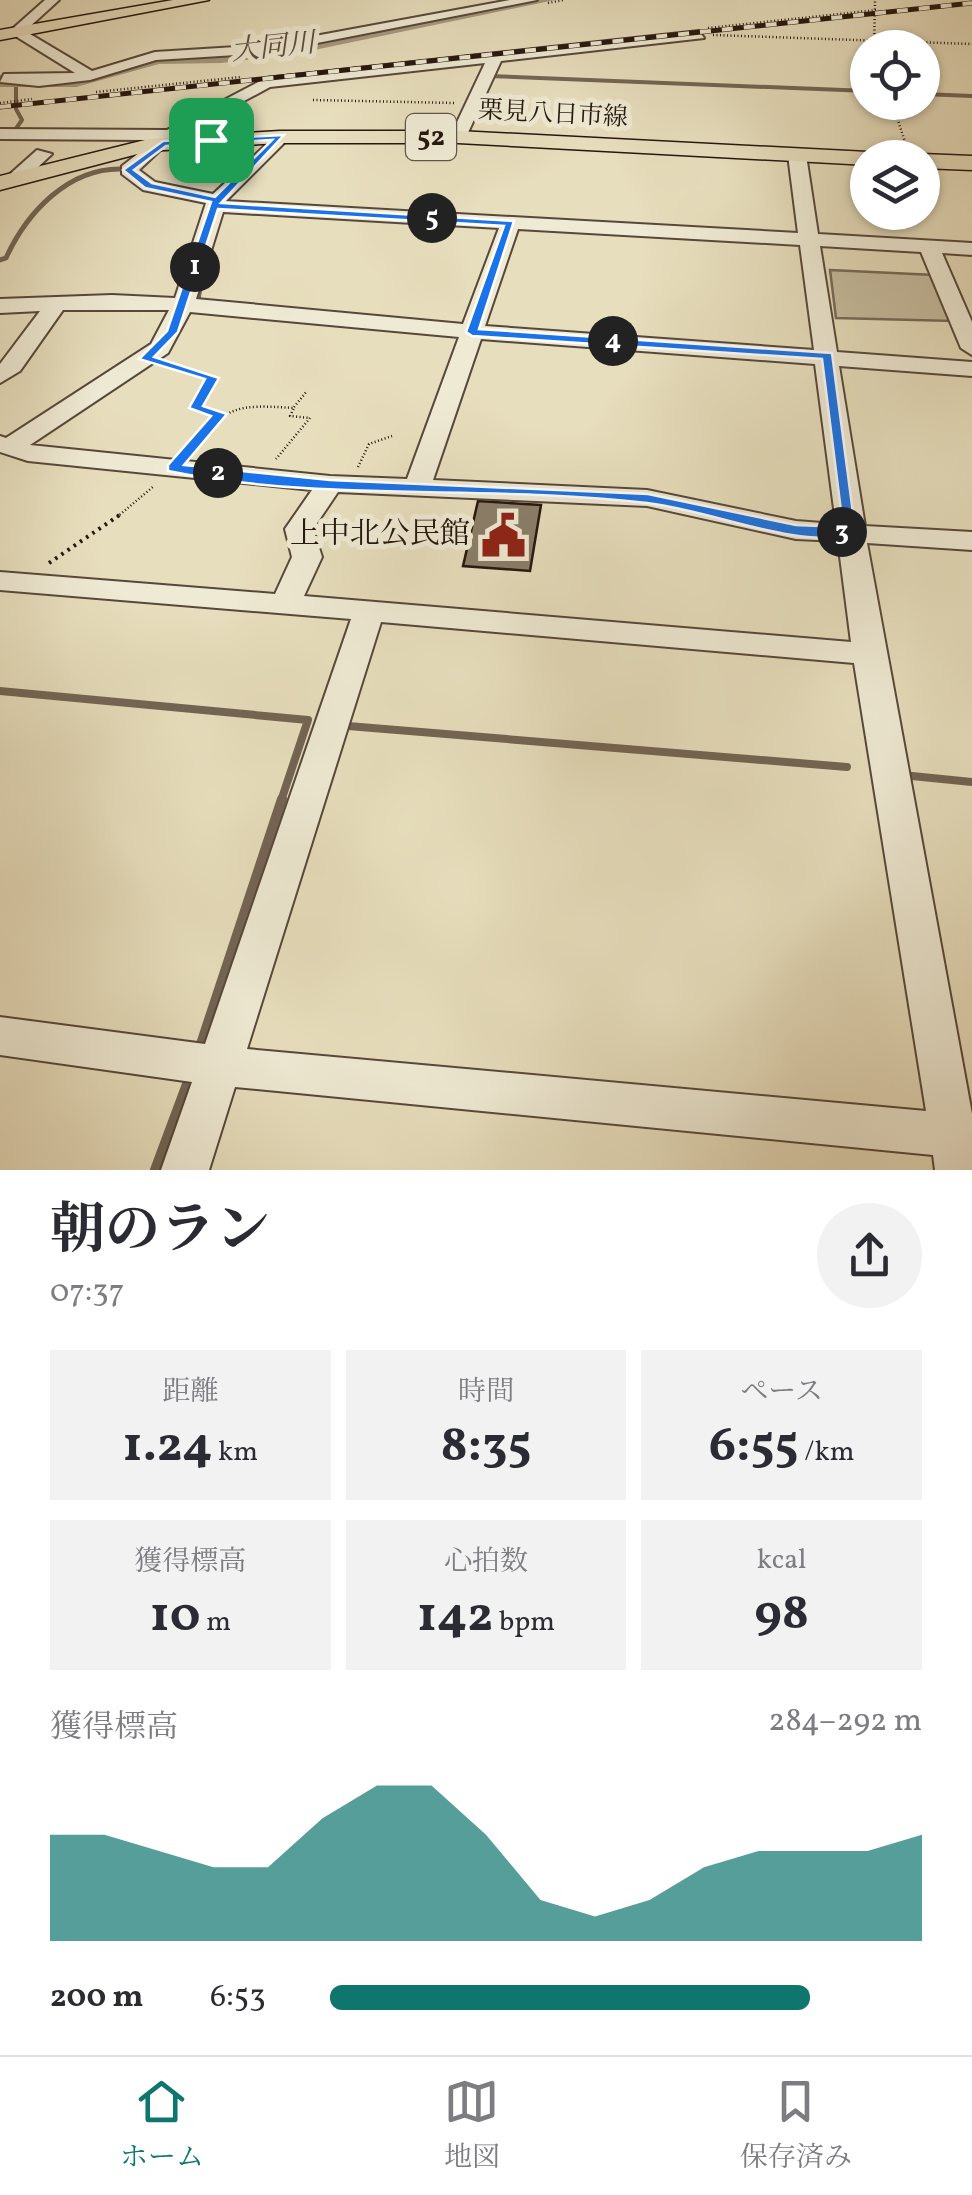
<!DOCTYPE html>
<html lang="ja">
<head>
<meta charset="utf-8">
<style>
	body { margin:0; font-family:Vollkorn,"Noto Serif JP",serif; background:#f2f2f3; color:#2b2b33; height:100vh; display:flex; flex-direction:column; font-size:38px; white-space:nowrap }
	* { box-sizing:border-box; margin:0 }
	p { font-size:32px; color:#7c7c81 }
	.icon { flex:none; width:55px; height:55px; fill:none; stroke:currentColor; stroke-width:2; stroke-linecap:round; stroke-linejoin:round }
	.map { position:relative; height:1170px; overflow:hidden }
	.side { display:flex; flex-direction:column; background:#fff; flex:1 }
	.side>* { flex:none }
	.controls { position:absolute; left:850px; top:30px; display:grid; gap:20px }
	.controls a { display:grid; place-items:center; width:90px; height:90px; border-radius:50%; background:#fff; box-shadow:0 2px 8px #0004; font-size:50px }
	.pin { position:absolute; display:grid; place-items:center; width:85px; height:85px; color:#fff; margin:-42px; border-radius:20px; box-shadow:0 5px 15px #0006 }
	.km { position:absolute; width:50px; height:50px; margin:-25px; border-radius:50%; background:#222; color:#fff; font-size:28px; line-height:50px; text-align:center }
	.round { display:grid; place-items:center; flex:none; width:105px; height:105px; border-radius:52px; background:#f2f2f3 }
	.summary { display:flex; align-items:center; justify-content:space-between; height:170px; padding:0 50px }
	h1 { font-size:55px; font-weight:700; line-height:75px }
	.figures { display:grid; grid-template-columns:repeat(3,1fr); gap:15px; height:170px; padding:10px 50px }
	.figures div { display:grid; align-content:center; border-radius:0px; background:#f2f2f3; text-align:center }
	.figures b { font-size:50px; font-weight:700 }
	.figures small { font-size:28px; font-weight:400 }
	.figures p { font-size:28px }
	.chart { height:280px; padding:20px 50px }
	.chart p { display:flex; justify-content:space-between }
	.chart svg { width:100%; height:180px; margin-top:10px; fill:#0f766e; opacity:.7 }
	ul { padding:0 50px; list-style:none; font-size:32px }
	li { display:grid; grid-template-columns:160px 120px 1fr; align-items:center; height:75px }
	li i { height:25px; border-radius:12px; background:#0f766e }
	.tab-bar { display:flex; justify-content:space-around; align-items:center; height:140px; border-top:2px solid #e1e1e2; background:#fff; font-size:28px; color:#7c7c81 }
	.tab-bar a { display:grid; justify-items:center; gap:5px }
	.tab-bar .on { color:#0f766e }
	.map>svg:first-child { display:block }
</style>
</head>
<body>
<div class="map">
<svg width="972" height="1170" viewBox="0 0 972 1170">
	<rect width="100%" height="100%" fill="#e7debd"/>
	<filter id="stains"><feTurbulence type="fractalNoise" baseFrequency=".002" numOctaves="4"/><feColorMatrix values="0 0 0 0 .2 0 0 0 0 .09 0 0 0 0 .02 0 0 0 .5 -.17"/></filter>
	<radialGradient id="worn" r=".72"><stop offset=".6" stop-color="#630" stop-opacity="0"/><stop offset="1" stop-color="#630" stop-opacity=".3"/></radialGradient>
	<path fill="#c6bc9f" stroke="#766956" stroke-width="2.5" d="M830,270L934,275L953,321L836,318Z"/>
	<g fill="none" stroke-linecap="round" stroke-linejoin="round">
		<path stroke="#726554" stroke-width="4" d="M489,76L868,91
			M922,94L972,96
			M15,130L22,120L16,109V84"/>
		<path stroke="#726554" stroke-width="5" d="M0,260L6,258C27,212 69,167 123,169
			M198,298L203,276"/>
		<path stroke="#726554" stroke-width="6" d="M197,301L198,296"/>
		<path stroke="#726554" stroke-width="8" d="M0,691L308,720L281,801
			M348,726L847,767
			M902,775L972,782"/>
		<path stroke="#726554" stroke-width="10" d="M198,1053L282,799
			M155,1170L190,1076"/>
		<path fill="#a59a82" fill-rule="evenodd" d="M517,0H555L295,54L221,63L159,64L76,87H0V75H75L158,52L221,51L295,42Z"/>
	</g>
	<path fill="#8a7e69" stroke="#25160e" stroke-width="2.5" d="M478,501L541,505L530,571L463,566Z"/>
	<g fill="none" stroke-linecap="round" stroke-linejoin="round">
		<defs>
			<path id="minor" d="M45,0H59L25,31L92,71L155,52L266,45L510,0H537L266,53L156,60L90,80L39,86L0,82L4,74L75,73L9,32Z
				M699,31L704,38L501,61L466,137L458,142L450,137L485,63L270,87L170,141L139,170L155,182L213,194L280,132L288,137L286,141L226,201L798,233L788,155L797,150L806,155L818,234L972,243V255L942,253L972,322V355L961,348L921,252L820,246L837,352L972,362V376L839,366L865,526L972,532V550L867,543L972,1114V1170H935L933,1155L235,1087L209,1170H161L192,1082L0,1055V1017L205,1044L351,619L0,590V572L275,594L292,557L285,529L312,490L28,461L0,452V436L6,438L151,344L169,310H63L20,371L0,383V364L40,311L0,313V299L112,295L175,298L206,203L143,190L122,174V166L144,149L141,145L146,140L0,139V129L167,130L266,78ZM223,212L499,228L463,324L196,299ZM518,229L800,245L814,350L485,326ZM190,312L459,337L407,479L330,476L30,445L168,353ZM481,339L815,364L836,524L796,521L647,490L433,480ZM338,492L647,506L796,539L838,541L851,642L304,596L322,557L313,529ZM381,622L854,663L926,1111L247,1049Z
				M37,150L52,154L21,183H9V175Z"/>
			<path id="major" d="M173,0H209L0,40V30Z
				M280,131H458L868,152L878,158H868V165L458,143H280L149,151L0,190V176L149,139Z
				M922,154L972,156V170L922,168V158H914Z"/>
		</defs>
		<use href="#minor" stroke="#56483a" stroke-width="4"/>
		<use href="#major" stroke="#25160e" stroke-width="3"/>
		<path stroke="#25160e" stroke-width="2.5" stroke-dasharray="1 2.5" stroke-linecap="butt" d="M548,3L563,0
			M708,28L877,10
			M713,35L972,44
			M874,48L875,0
			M96,92L241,77
			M313,100L454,103
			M892,102L907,148
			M0,103L32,99
			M169,367L213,377L195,408L219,413
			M294,407L307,391
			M188,450C227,406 235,404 294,408L290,416L310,418L276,459
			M358,467L369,444L392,436
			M117,517L154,486"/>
		<path stroke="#25160e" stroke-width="4" stroke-dasharray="2.5 5" stroke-linecap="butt" d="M49,563L121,514"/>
		<use href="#minor" fill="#efead4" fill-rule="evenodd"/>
		<use href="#major" fill="#e7debd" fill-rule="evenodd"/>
		<defs>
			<path id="rail" d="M0,107L972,3"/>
		</defs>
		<use href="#rail" stroke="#25160e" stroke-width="5"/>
		<use href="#rail" stroke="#efead4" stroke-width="4" stroke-dasharray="11" stroke-linecap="butt"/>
	</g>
	<path fill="#1a73e8" stroke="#fff" stroke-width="2.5" fill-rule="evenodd" d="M284,135L221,203L514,221L479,329L832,353L856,536C787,547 715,511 647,503C488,484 325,503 168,471V465L211,416L189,408L205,379L139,359L167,331L211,202L145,188L123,170L163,141ZM272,140L215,197L152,183L134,170L166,146ZM218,209L504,226L466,332L472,336L822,359L843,527L796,525L648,494L330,480L184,465L227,414L203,406L219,378L154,357L178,332Z"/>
	<defs>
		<symbol id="civic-bare" viewBox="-9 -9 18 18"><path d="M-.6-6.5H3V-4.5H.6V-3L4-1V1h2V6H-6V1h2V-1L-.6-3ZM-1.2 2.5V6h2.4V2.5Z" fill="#8f2418" stroke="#efead4" stroke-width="2.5" paint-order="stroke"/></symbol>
	</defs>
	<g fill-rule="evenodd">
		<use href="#civic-bare" x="472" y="504" width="63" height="63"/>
	</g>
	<g text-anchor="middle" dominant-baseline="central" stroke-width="10" stroke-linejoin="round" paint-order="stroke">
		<g font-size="25" fill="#25160e" stroke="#efead4">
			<text transform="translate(553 115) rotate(3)">栗見八日市線</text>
		</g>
		<g font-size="28" font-style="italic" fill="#584b3c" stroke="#efead4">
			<text transform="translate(273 48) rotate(-6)">大同川</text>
		</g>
		<rect fill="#efead4" stroke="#625649" stroke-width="2.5" x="406" y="114" width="50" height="46" rx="8"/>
		<g font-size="28" font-weight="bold" fill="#25160e">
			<text x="431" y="137">52</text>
		</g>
		<g font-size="30" fill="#25160e" stroke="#efead4" text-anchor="end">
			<text x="470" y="535">上中北公民館</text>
		</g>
	</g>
	<rect width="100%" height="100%" filter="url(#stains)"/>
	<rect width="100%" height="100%" fill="url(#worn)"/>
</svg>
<div class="controls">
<a><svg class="icon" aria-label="locate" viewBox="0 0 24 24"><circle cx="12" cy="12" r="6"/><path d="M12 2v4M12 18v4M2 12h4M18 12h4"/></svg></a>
<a><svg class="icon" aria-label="layers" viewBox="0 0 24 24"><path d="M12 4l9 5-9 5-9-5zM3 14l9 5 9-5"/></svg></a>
</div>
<div class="pin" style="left:211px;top:140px;background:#1e9e55"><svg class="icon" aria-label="arrive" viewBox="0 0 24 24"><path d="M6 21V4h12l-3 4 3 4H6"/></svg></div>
<b class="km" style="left:195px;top:267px">1</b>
<b class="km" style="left:218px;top:473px">2</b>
<b class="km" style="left:842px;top:532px">3</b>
<b class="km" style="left:613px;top:341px">4</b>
<b class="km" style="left:432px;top:218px">5</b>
</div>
<section class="side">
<div class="summary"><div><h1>朝のラン</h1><p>07:37</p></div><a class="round"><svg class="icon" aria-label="share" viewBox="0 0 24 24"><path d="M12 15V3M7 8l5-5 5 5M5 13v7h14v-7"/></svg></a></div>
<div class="figures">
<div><p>距離</p><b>1.24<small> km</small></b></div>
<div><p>時間</p><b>8:35</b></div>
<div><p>ペース</p><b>6:55<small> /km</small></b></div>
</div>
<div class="figures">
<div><p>獲得標高</p><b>10<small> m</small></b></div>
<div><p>心拍数</p><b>142<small> bpm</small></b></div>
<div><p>kcal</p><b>98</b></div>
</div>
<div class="chart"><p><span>獲得標高</span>284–292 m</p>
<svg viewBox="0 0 160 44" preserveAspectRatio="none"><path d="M0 44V18L10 18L20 22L30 26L40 26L50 14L60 6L70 6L80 18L90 34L100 38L110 34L120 26L130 22L140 22L150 22L160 18V44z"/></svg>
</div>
<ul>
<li><b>200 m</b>6:53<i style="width:81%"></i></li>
</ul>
</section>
<nav class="tab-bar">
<a class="on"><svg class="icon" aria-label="home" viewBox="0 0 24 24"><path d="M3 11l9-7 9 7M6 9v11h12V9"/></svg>ホーム</a>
<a><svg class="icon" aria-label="map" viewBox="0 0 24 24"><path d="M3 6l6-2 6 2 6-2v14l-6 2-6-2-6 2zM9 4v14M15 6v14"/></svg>地図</a>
<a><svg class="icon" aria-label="saved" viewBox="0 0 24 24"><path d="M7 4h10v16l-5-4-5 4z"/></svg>保存済み</a>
</nav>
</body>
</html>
